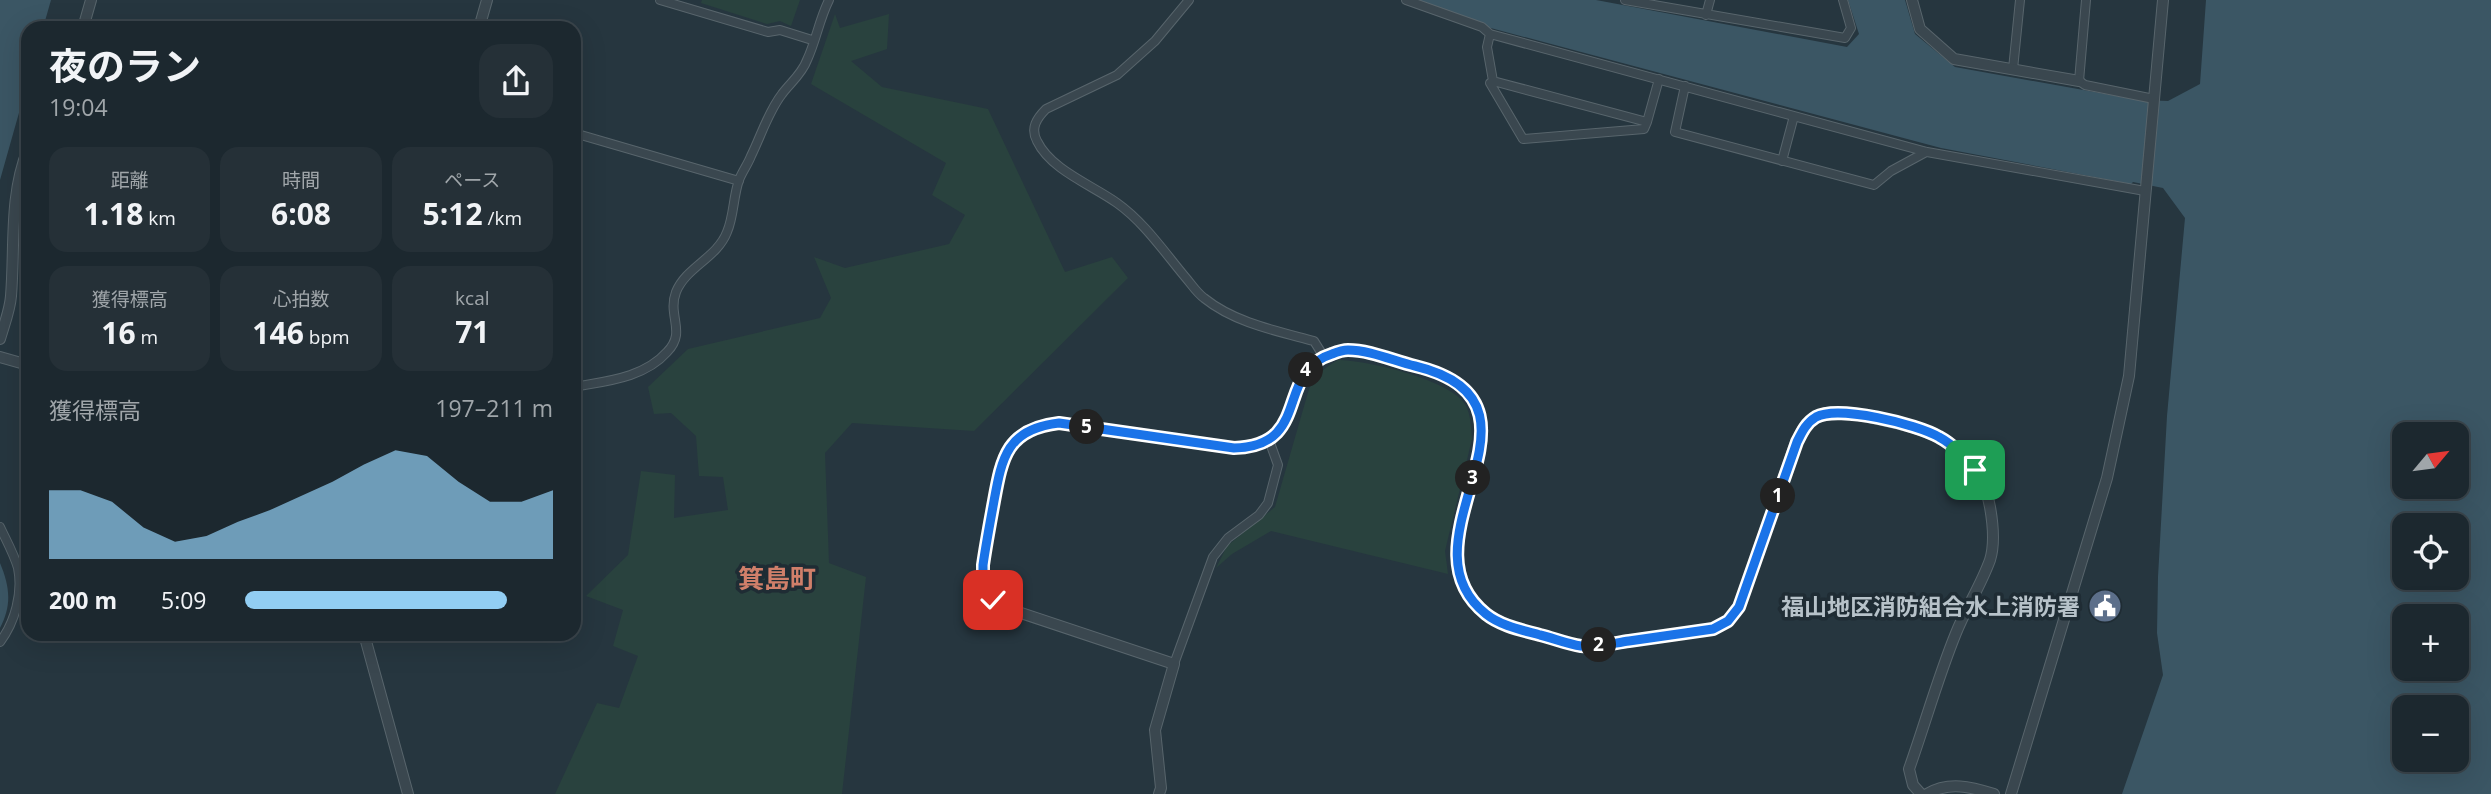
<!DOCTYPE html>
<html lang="ja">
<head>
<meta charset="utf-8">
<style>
	body { margin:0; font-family:"Open Sans","Noto Sans JP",sans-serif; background:#253037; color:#f1f3f6; height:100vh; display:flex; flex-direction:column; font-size:26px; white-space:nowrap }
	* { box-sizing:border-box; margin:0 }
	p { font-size:23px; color:#a0a6aa }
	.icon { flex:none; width:38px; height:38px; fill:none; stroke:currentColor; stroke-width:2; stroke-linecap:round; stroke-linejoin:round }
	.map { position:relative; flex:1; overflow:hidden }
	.panel { position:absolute; left:21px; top:21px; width:560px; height:620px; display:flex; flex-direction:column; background:#1c282f; border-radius:21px; box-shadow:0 7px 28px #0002,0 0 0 2px #3a444b }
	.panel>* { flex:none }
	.needle { width:46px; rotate:61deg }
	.tools { position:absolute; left:2392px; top:422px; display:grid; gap:14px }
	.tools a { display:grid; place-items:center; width:77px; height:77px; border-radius:14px; background:#1c282f; box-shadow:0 7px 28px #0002,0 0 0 2px #3a444b; font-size:35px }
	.pin { position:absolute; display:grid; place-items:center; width:60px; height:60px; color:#fff; margin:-30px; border-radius:14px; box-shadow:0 4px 10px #0006 }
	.km { position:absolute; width:35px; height:35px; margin:-18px; border-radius:50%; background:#222; color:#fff; font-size:19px; line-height:35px; text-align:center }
	.round { display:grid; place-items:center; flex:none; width:74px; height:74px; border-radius:21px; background:#253037 }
	.head { display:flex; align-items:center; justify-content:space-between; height:119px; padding:0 28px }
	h1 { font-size:38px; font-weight:700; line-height:52px }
	.figures { display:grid; grid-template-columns:repeat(3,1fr); gap:10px; height:119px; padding:7px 28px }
	.figures div { display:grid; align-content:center; border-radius:18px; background:#253037; text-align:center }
	.figures b { font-size:30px; font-weight:700 }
	.figures small { font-size:19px; font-weight:400 }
	.figures p { font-size:19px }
	.chart { height:196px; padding:14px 28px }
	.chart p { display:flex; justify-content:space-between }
	.chart svg { width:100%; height:126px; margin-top:7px; fill:#92cef3; opacity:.7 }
	ul { padding:0 28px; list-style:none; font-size:23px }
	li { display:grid; grid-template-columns:112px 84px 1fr; align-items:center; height:52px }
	li i { height:18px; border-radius:9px; background:#92cef3 }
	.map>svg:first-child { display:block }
</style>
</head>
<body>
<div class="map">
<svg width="2491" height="794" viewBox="0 0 2491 794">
	<rect width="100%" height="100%" fill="#26363f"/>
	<path fill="#29423e" d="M702,0H800L791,26L780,21L767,24L701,3Z
		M835,14L840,28L889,14L887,49L851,61L882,87L988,109L1065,272L1112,257L1128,278L974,431L852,423L825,453L829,563L866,577L842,794H555L597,703L619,708L638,656L613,646L623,610L586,596L628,555L641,471L675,475L674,518L728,510L723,477L699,476L696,436L671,413L654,414L648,387L688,349L820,318L831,298L814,257L845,268L949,244L965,215L932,195L946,163L811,84Z
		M1338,360C1366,360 1453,380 1466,406C1471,416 1471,428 1472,439L1445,551L1448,574L1271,531L1232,554L1216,568L1227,546L1275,507L1309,389C1316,375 1324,368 1338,360Z"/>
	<path fill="#3b5664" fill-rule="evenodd" d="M0,0H51L43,28H28V81L0,180Z
		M1416,0H1596L1847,47L1859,34L1848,0H1905L1915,34L1955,67L2139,100L2168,101L2200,84L2206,0H2491V794H2122L2163,675L2157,633L2158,577L2167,416L2185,218L2163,188L2133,182L2131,184L1941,148L1487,27ZM2404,434H2457V486H2404ZM2404,525H2457V578H2404ZM2404,616H2457V668H2404ZM2404,707H2457V760H2404Z
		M0,563C10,587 12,605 0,628Z"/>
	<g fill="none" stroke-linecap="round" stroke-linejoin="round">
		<defs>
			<path id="minor" d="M660,0L768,32L780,30L812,40
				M1189,0L1155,41L1117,75L1046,109C1037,118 1030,128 1037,141C1051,170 1092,185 1117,203C1144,222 1165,253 1186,278C1192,285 1197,293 1204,298C1235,323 1277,331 1314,341L1324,357
				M1406,0L1482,27L1490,34L1927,152L2145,191
				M1625,0L1845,38L1851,28L1843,0
				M2086,0L2079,81L2085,85L2154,99
				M1706,15L1710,0
				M1490,34L1487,47L1493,81L1647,122L1659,79
				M2013,69L2020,0
				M1493,81L1490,83L1523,139L1644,129L1647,122
				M1685,86L1675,132L1874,185L1891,171L1926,152
				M574,133L739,181
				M1782,161L1794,116
				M574,387C606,381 644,378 667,352C687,332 667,316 676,292C686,267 717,258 727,232C734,216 733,197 739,180C742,172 748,164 751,156C761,136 768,112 782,94C790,83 802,74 807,60C816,41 819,20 829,0
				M0,527C6,540 14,554 18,568C23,593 15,622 0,642
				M1174,664L1213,557L1228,538L1259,515L1268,503L1278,465L1269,440"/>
			<path id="tertiary" d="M1912,0L1920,29L1954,59L2079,81
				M83,28L91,0
				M479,28L487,0
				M0,339C4,325 10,310 11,296C15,246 9,196 28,149
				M0,357L28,365
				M364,634L408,794
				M1159,794L1161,788L1155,730L1174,664L1009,609C989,597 982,589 983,565C986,544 990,523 994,501C1001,457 1007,428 1059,423L1234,448C1313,446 1274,372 1332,354C1338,352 1343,350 1348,350C1370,351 1394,361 1415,366C1570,404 1393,541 1486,614C1501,626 1522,630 1540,635C1553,638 1567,644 1581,646C1596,648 1614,643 1629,641C1657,637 1685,633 1713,629L1728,621L1739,607L1796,442C1800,437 1802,428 1807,424C1823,405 1852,414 1873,418C1928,429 1979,443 1990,507C1993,524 1995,544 1990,560C1981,585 1966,608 1956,633C1938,677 1925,724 1909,769L1913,785L1921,794
				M1927,794C1949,781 1971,787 1994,794
				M2011,794L2107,478L2129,376L2163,0"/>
		</defs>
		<use href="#minor" stroke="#58656c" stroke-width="10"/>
		<use href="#tertiary" stroke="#58656c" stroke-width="12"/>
		<use href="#minor" stroke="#3a474f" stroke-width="8"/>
		<use href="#tertiary" stroke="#3a474f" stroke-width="10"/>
	</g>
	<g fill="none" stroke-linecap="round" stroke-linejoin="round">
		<defs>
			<path id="route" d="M993,600L983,582V565C986,544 990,523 994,501C1002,457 1007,429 1059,423L1234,448C1313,446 1274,372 1332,354C1337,352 1343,350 1348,350C1370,350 1394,361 1415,366C1569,403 1393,540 1486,614C1501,626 1522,630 1540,635C1553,638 1567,644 1581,646C1596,648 1614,643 1629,641C1657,637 1685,633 1713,629L1728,621L1739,607L1797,442C1802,432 1806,423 1816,417C1838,405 1917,424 1939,437C1954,445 1964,457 1975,470"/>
		</defs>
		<use href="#route" stroke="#fff" stroke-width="14"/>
		<use href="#route" stroke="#1a73e8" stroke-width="9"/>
	</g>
	<defs>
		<symbol id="civic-disc" viewBox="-11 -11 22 22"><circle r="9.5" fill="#5c6f8a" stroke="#1f2c34"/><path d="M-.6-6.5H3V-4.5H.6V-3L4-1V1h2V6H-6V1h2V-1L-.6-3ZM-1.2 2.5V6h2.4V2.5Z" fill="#fff"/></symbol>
	</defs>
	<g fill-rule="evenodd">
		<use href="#civic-disc" x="2086" y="587" width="38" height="38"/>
	</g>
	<g text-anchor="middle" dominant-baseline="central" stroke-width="7" stroke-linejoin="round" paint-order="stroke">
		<g font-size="23" font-weight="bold" fill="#b7c2c9" stroke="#1f2c34" text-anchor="end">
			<text x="2080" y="606">福山地区消防組合水上消防署</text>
		</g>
		<g font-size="26" font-weight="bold" fill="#d07f6a" stroke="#1f2c34">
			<text x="777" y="578">箕島町</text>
		</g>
	</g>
</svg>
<div class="tools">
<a><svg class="needle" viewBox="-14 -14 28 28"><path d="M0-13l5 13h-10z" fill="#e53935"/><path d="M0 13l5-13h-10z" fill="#a0a6aa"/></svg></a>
<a><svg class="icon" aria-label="locate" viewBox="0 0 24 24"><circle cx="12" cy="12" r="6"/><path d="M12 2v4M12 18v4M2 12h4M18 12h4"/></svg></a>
<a>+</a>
<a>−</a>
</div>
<div class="pin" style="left:1975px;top:470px;background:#1e9e55"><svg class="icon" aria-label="arrive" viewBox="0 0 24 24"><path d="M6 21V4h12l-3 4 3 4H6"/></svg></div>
<div class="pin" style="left:993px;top:600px;background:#d93025"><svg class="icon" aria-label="check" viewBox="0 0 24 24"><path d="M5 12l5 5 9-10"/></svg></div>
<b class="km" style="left:1778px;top:496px">1</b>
<b class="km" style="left:1599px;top:645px">2</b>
<b class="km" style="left:1473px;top:478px">3</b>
<b class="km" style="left:1306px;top:370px">4</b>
<b class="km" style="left:1087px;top:427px">5</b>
<section class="panel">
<div class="head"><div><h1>夜のラン</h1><p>19:04</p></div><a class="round"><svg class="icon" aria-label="share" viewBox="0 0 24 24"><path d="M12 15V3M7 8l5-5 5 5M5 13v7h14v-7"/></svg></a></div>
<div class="figures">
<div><p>距離</p><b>1.18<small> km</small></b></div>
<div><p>時間</p><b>6:08</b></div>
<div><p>ペース</p><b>5:12<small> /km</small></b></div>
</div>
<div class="figures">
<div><p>獲得標高</p><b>16<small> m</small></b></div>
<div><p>心拍数</p><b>146<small> bpm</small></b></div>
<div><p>kcal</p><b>71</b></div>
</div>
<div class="chart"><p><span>獲得標高</span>197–211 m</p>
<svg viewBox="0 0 160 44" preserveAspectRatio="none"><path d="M0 44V20L10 20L20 24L30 33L40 38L50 36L60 31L70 27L80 22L90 17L100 11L110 6L120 8L130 17L140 24L150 24L160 20V44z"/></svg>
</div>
<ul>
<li><b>200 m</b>5:09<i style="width:85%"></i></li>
</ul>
</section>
</div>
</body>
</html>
